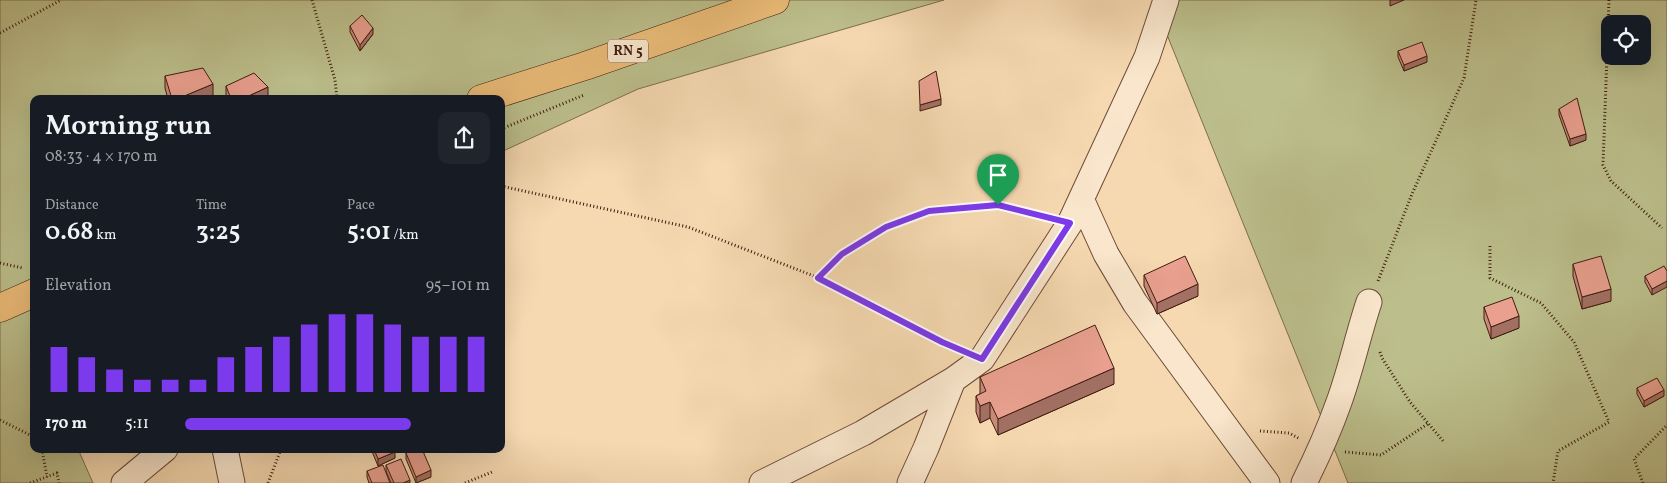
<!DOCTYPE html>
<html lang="en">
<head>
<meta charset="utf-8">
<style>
	body { margin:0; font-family:Vollkorn,serif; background:#20242c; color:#f1f3f6; height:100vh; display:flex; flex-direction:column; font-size:19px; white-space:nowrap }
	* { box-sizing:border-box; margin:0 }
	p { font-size:16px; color:#9ea1a6 }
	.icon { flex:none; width:28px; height:28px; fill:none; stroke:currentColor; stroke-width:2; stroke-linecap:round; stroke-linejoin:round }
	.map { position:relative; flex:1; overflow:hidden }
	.sheet { position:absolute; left:30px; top:95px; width:475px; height:358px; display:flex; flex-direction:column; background:#171b24; border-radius:10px; box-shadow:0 5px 20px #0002 }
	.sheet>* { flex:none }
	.fabs { position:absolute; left:1601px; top:15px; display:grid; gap:10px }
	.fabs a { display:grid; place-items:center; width:50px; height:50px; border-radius:10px; background:#171b24; box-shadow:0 5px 20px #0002; font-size:25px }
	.pin { position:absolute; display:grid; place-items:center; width:42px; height:42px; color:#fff; margin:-51px -21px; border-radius:50% 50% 50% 0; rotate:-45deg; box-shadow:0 0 5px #0007 }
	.pin .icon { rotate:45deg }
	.round { display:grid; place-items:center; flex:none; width:52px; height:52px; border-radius:10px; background:#20242c }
	.summary { display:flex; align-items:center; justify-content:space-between; height:85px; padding:0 15px }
	h1 { font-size:28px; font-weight:600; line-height:38px }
	.metrics { display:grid; grid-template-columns:repeat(3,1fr); gap:8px; height:85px; padding:5px 15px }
	.metrics div { display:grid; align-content:center }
	.metrics b { font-size:25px; font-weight:600 }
	.metrics small { font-size:14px; font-weight:400 }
	.metrics p { font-size:14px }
	.chart { height:140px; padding:10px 15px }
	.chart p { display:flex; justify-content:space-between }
	.chart svg { width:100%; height:90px; margin-top:5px; stroke:#7c3aed; stroke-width:6 }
	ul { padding:0 15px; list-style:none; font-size:16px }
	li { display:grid; grid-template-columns:80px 60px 1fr; align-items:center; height:38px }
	li i { height:12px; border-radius:6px; background:#7c3aed }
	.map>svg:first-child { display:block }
</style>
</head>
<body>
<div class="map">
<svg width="1667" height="483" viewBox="0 0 1667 483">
	<rect width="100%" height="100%" fill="#f6d9b1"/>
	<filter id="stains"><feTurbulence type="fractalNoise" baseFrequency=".004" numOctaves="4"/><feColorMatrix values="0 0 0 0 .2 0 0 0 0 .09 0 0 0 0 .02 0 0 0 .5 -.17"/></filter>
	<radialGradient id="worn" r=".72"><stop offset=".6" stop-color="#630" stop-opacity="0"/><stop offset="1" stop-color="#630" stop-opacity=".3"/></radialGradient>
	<path fill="#bcbf8c" stroke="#7e6e4e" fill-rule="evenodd" d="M0,0H944L638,89L501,152V99H34V449H78L93,483H0Z
		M1153,0H1667V483H1348ZM1610,24H1642V56H1610Z"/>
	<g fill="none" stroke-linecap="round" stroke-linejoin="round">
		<defs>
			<path id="minor" d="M1082,201L1106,254L1135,303L1267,483
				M225,449L232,483
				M124,483L165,449
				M762,483L863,433L953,380L982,359L1070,223L1147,57L1166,0
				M910,483L926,448L953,380
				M1304,483C1317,457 1329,430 1339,402C1351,369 1358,335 1369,302"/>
			<path id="primary" d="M481,99L585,66L775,0
				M0,308L34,293"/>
		</defs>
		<use href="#minor" stroke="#6e4c38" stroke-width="27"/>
		<use href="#primary" stroke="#401d0f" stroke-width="29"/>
		<path stroke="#401d0f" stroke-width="3" stroke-dasharray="1 2.5" stroke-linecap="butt" d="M312,0L335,80L337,99
			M1609,0L1603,165L1611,181L1662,228
			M0,33L61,0
			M501,129L584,95
			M501,186L688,227L819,278L956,348
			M1490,246V278L1541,303L1574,342L1609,422L1558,451L1553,483
			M0,263L23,268
			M819,278L842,254L883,228L929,211L998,205L1046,217
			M1378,281L1412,194L1464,78L1476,0
			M1380,352L1382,358L1410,402L1444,442
			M0,420L34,437
			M1260,431L1289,433L1300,439
			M42,449L47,477
			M1345,452L1381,455L1429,423
			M30,483L57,473L59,483
			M268,483L281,449
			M465,483L492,472
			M1643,483L1634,459L1667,425"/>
		<use href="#minor" stroke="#f9e6cc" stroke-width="25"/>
		<use href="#primary" stroke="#ebbc78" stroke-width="28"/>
	</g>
	<path fill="#c88a7b" stroke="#401d0f" d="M350,26L373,34L360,51L350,32Z
		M1398,51L1427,62L1404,71L1398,57Z
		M165,76L213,95L205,99H168L165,88Z
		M226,86L268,98L226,99Z
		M1559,109L1586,140L1570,146L1559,115Z
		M1573,264L1611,301L1582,309L1573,276Z
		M1667,271L1652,295L1645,282V276Z
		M1144,275L1198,296L1157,314L1144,286Z
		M1484,307L1519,328L1491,339L1484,319Z
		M980,377L1114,384L998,435L990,418L980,423L976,412V396L980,394Z
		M1637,388L1664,396L1644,407L1637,394Z
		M371,449H393L395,458L378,466Z
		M406,453L431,477L416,483L406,459Z
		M386,465L410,483H391L386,471Z
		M367,471L390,483H369L367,477Z"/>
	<path fill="#a37064" stroke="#401d0f" d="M1390,0H1404L1390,6Z
		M373,28V34L360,51V45Z
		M1427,56V62L1404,71V65Z
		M213,84V95L205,99H177Z
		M268,87V98L267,99H242Z
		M941,99V105L920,111V105Z
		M1586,134V140L1570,146V139Z
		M1667,281V287L1652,295V289Z
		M1198,284V296L1157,314V303Z
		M1611,289V301L1582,309V297Z
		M1519,316V328L1491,339V327Z
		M1114,368V384L998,435V419Z
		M1664,390V396L1644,407V401Z
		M990,402V418L980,423V406Z
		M395,452V458L378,466V459Z
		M431,470V477L416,483V477Z
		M410,480V483H403Z"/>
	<path fill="#e9a08f" stroke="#401d0f" d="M362,15L373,28L360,45L350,26Z
		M1422,42L1427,56L1404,65L1398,51Z
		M203,68L213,84L177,99H172L165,76Z
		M936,71L941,99L920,105L919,81Z
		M254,73L268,87L242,99H231L226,86Z
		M1577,98L1586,134L1570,139L1559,109Z
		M1185,256L1198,284L1157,303L1144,275Z
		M1601,256L1611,289L1582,297L1573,264Z
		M1664,266L1667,271V281L1652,289L1645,276Z
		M1512,297L1519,316L1491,327L1484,307Z
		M1095,325L1114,368L998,419L990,402L980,406L976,396L986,391L980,377Z
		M1657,378L1664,390L1644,401L1637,388Z
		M374,449H393L395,452L378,459Z
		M418,449H422L431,470L416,477L406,453Z
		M401,459L410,480L403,483H394L386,465Z
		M383,465L390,483H372L367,471Z"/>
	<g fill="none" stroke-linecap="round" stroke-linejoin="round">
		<defs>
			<path id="route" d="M998,205L1070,223L982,359L942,342L818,278L842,254L886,227L929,211Z"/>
		</defs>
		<use href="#route" stroke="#fff" stroke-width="10"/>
		<use href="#route" stroke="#7c3aed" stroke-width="6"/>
	</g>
	<g text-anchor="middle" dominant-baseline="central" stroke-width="4" stroke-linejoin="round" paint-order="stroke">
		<rect fill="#f9e6cc" stroke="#785948" stroke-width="1" x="608" y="39.5" width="40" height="23" rx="4"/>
		<g font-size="14" font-weight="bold" fill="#401d0f">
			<text x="628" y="51">RN 5</text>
		</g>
	</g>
	<rect width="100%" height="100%" filter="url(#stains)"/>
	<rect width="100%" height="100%" fill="url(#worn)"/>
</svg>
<div class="fabs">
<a><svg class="icon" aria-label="locate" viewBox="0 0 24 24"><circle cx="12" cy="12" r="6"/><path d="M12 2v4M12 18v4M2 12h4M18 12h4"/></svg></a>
</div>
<div class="pin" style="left:998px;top:205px;background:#1e9e55"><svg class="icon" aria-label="arrive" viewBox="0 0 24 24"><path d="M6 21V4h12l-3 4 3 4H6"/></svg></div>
<section class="sheet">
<div class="summary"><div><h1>Morning run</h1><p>08:33 · 4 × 170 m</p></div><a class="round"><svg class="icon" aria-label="share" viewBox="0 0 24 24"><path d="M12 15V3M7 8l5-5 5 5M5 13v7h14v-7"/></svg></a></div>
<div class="metrics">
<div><p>Distance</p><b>0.68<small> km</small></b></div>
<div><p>Time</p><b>3:25</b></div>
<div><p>Pace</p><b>5:01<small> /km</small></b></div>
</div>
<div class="chart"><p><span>Elevation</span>95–101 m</p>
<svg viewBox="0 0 160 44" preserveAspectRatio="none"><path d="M5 44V22M15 44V27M25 44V33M35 44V38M45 44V38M55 44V38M65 44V27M75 44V22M85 44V17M95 44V11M105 44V6M115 44V6M125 44V11M135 44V17M145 44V17M155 44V17"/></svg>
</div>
<ul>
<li><b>170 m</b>5:11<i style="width:74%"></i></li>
</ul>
</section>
</div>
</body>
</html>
